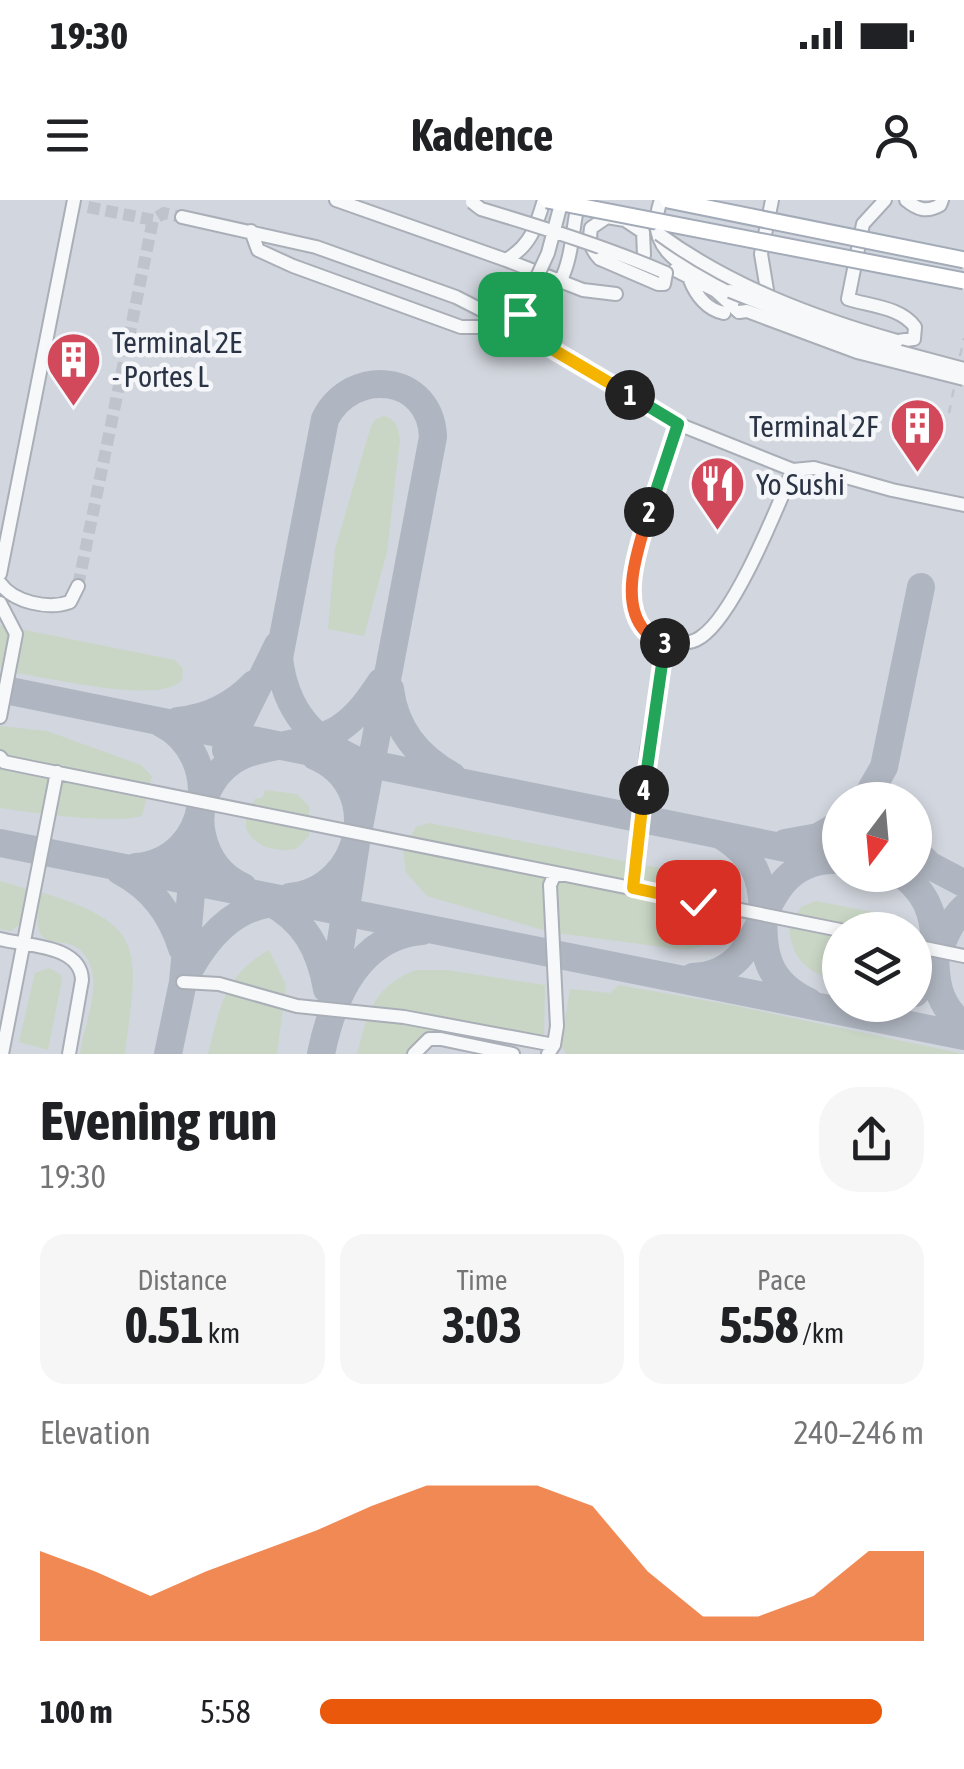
<!DOCTYPE html>
<html lang="en">
<head>
<meta charset="utf-8">
<style>
	body { margin:0; font-family:"Asap Condensed",sans-serif; background:#f6f6f6; color:#202124; height:100vh; display:flex; flex-direction:column; font-size:38px; white-space:nowrap }
	* { box-sizing:border-box; margin:0 }
	p { font-size:32px; color:#757577 }
	.icon { flex:none; width:55px; height:55px; fill:none; stroke:currentColor; stroke-width:2; stroke-linecap:round; stroke-linejoin:round }
	.map { position:relative; height:854px; overflow:hidden }
	.drawer { display:flex; flex-direction:column; background:#fff; flex:1 }
	.drawer>* { flex:none }
	.needle { width:65px; rotate:196deg }
	.tools { position:absolute; left:822px; top:582px; display:grid; gap:20px }
	.tools a { display:grid; place-items:center; width:110px; height:110px; border-radius:50%; background:#fff; box-shadow:0 5px 15px #0003; font-size:50px }
	.pin { position:absolute; display:grid; place-items:center; width:85px; height:85px; color:#fff; margin:-42px; border-radius:20px; box-shadow:0 5px 15px #0006 }
	.km { position:absolute; width:50px; height:50px; margin:-25px; border-radius:50%; background:#222; color:#fff; font-size:28px; line-height:50px; text-align:center }
	.round { display:grid; place-items:center; flex:none; width:105px; height:105px; border-radius:40px; background:#f6f6f6 }
	.overview { display:flex; align-items:center; justify-content:space-between; height:170px; padding:0 40px }
	h1 { font-size:55px; font-weight:700; line-height:75px }
	.metrics { display:grid; grid-template-columns:repeat(3,1fr); gap:15px; height:170px; padding:10px 40px }
	.metrics div { display:grid; align-content:center; border-radius:25px; background:#f6f6f6; text-align:center }
	.metrics b { font-size:50px; font-weight:700 }
	.metrics small { font-size:28px; font-weight:400 }
	.metrics p { font-size:28px }
	.chart { height:280px; padding:20px 40px }
	.chart p { display:flex; justify-content:space-between }
	.chart svg { width:100%; height:180px; margin-top:10px; fill:#ea580c; opacity:.7 }
	ul { padding:0 40px; list-style:none; font-size:32px }
	li { display:grid; grid-template-columns:160px 120px 1fr; align-items:center; height:75px }
	li i { height:25px; border-radius:12px; background:#ea580c }
	.status { display:flex; justify-content:space-between; align-items:center; height:70px; padding:0 50px; background:#fff; direction:ltr }
	.status svg { height:28px; fill:currentColor }
	header { display:flex; justify-content:space-between; align-items:center; height:130px; padding:0 40px; background:#fff; font-size:45px; font-weight:700 }
	.map>svg:first-child { display:block }
</style>
</head>
<body>
<div class="status"><b>19:30</b><svg viewBox="0 0 49 12"><path d="M0 12V9h3v3zM5 12V6h3v6zM10 12V3h3v9zM15 12V0h3v12zM26 1h20v11H26zM47 4h2v5h-2z"/></svg></div>
<header><svg class="icon" aria-label="menu" viewBox="0 0 24 24"><path d="M4 6h16M4 12h16M4 18h16"/></svg>Kadence<svg class="icon" aria-label="person" viewBox="0 0 24 24"><circle cx="12" cy="8" r="4"/><path d="M4 21q1-7 8-7t8 7"/></svg></header>
<div class="map">
<svg width="964" height="854" viewBox="0 0 964 854">
	<rect width="100%" height="100%" fill="#e4e7ec"/>
	<path fill="#d2d6de" fill-rule="evenodd" d="M0,0H964V854H0ZM840,600H915V675H840ZM840,730H915V805H840Z"/>
	<path fill="#c9d6c5" d="M384,216C396,219 398,227 400,239L387,352L364,436L328,429L335,349L371,226L376,219Z
		M0,425L175,460L183,468L182,480C160,505 51,478 17,473L0,467Z
		M0,526L47,531L141,565L152,576L142,616C111,624 34,613 0,608Z
		M265,590L297,594L309,606V636L296,649C276,652 256,648 246,629V620L255,599L263,597Z
		M429,623L710,678C761,698 729,745 685,750L550,732L427,696L406,672L403,651L416,627Z
		M0,681L27,689L20,724L11,731L0,729Z
		M40,692C151,725 137,752 125,854H80C83,826 102,789 89,762C70,721 26,771 40,692Z
		M816,701L893,716L907,730H840V781C809,774 792,761 789,727L801,707Z
		M269,750L286,785L277,854H208C220,808 224,775 269,750Z
		M49,768L60,774L62,780L48,850L19,842L35,773Z
		M416,770H446L545,785L544,836L495,828L490,849L441,839L414,854H357C368,812 373,787 416,770Z
		M619,785L736,806L964,854H566L561,846L570,789L610,793Z"/>
	<g fill="none" stroke-linecap="round" stroke-linejoin="round">
		<path stroke="#b0b6c1" stroke-width="28" d="M0,489L840,659
			M390,489C395,529 417,556 452,576
			M178,521C209,518 233,506 254,484
			M226,550L278,445
			M865,600L884,567L921,387
			M722,636C803,685 722,761 809,802
			M0,643L964,836
			M785,643L818,637L840,624
			M915,651L929,665L963,683
			M136,667C212,661 225,555 161,523
			M120,671C152,688 171,713 182,748
			M903,675C964,723 907,780 964,826
			M243,687C221,677 207,658 202,635C198,616 201,600 211,584C240,534 297,555 340,528C358,516 369,500 381,482
			M290,697C363,690 386,586 315,556
			M267,701C304,719 320,749 327,789
			M186,776C206,738 235,703 281,703
			M693,777C777,774 747,662 833,660
			M915,793C939,769 938,733 964,708
			M330,813L356,643L433,237C431,174 352,166 325,219L279,458C285,510 312,541 358,561
			M168,854L183,782L194,661
			M321,854C332,800 358,736 422,731"/>
		<path stroke="#bfc3cb" stroke-width="12" stroke-dasharray="12 6" stroke-linecap="butt" d="M88,7L153,20L164,13L182,17
			M78,386L153,20"/>
		<defs>
			<path id="minor" d="M336,0L506,60C531,45 536,27 544,0
				M661,0C641,55 692,69 730,91
				M885,0L863,24L848,99C870,106 901,107 915,127L914,139L897,141
				M906,0C917,9 926,13 940,5L942,0
				M182,17L316,47L456,97L513,126L678,224L793,270L814,268L892,290L964,305
				M251,31L258,50L293,66L461,127H492L501,120
				M600,59C590,49 589,41 591,28L607,17L625,20L643,32L644,55
				M506,60L583,90L616,94
				M675,70L716,91L739,112
				M690,80C696,95 707,110 724,113
				M560,82C573,57 572,27 579,0
				M767,90L761,54L772,0
				M678,224C665,270 623,365 633,410C637,426 649,437 664,441C676,444 690,445 701,437C735,414 776,310 793,270
				M0,374L74,0
				M0,383C13,402 48,410 70,402L78,386
				M0,403L16,434L0,517
				M0,557L4,562L33,568L840,730
				M633,688L647,551L665,442
				M0,739C27,746 81,745 82,780L69,854
				M915,746L964,756
				M183,782L219,784L297,806L404,817L554,845
				M2,854L57,572
				M414,854L429,839H441L513,854
				M548,854L554,845L557,826L550,685L554,676L560,674"/>
		</defs>
		<use href="#minor" stroke="#a9aeb7" stroke-width="16"/>
		<path stroke="#c2c5cb" stroke-width="2.5" stroke-dasharray="8 8" stroke-linecap="butt" d="M960,156L964,138
			M949,213L954,188"/>
		<use href="#minor" stroke="#f7f8fa" stroke-width="12"/>
		<defs>
			<path id="minor-bridge" d="M472,2L481,9C544,28 606,47 666,73L664,84H658L600,59
				M659,34C730,86 813,117 897,141
				M730,91L848,138L964,169
				M739,112L747,111L857,152L964,179
				M520,114L548,53L562,0"/>
			<path id="major-bridge" d="M547,0L964,81
				M668,0L964,60"/>
		</defs>
		<use href="#minor-bridge" stroke="#a9aeb7" stroke-width="16" stroke-linecap="butt"/>
		<use href="#major-bridge" stroke="#a3abb8" stroke-width="19" stroke-linecap="butt"/>
		<use href="#minor-bridge" stroke="#f7f8fa" stroke-width="12"/>
		<use href="#major-bridge" stroke="#fff" stroke-width="15"/>
	</g>
	<g fill="none" stroke-linecap="round" stroke-linejoin="round">
		<defs>
			<path id="split-1" d="M520,114L513,126L630,195"/>
			<path id="split-2" d="M630,195L678,224L649,312"/>
			<path id="split-3" d="M649,312C639,346 618,401 645,431C651,437 659,440 665,443"/>
			<path id="split-4" d="M644,590L665,443"/>
			<path id="split-5" d="M644,590L633,688L698,702"/>
		</defs>
		<use href="#split-1" stroke="#fff" stroke-width="20"/>
		<use href="#split-2" stroke="#fff" stroke-width="20"/>
		<use href="#split-3" stroke="#fff" stroke-width="20"/>
		<use href="#split-4" stroke="#fff" stroke-width="20"/>
		<use href="#split-5" stroke="#fff" stroke-width="20"/>
		<use href="#split-1" stroke="#f5b400" stroke-width="12"/>
		<use href="#split-2" stroke="#22a559" stroke-width="12"/>
		<use href="#split-3" stroke="#f0652b" stroke-width="12"/>
		<use href="#split-4" stroke="#22a559" stroke-width="12"/>
		<use href="#split-5" stroke="#f5b400" stroke-width="12"/>
	</g>
	<defs>
		<symbol id="building-pin" viewBox="-11 -11 22 30"><path d="M0 17L-7.5 6A9.5 9.5 0 1 1 7.5 6Z" fill="#d1495b" stroke="#f4f6f9"/><path d="M-4-6H4V6H1V3H-1V6H-4ZM-2.5-4.3h1.7v1.8h-1.7ZM.8-4.3h1.7v1.8H.8ZM-2.5-1h1.7V.8h-1.7ZM.8-1h1.7V.8H.8Z" fill="#fff"/></symbol>
		<symbol id="restaurant-pin" viewBox="-11 -11 22 30"><path d="M0 17L-7.5 6A9.5 9.5 0 1 1 7.5 6Z" fill="#d1495b" stroke="#f4f6f9"/><path d="M-5-6h1v4h1v-4h1v4h1v-4h1v5L-1.5 .5V6h-2V.5L-5-1ZM5-6V6H3V1.5H1.5Q1.5-4 5-6Z" fill="#fff"/></symbol>
	</defs>
	<g fill-rule="evenodd">
		<use href="#building-pin" x="42" y="128" width="63" height="86"/>
		<use href="#building-pin" x="886" y="194" width="63" height="86"/>
		<use href="#restaurant-pin" x="686" y="252" width="63" height="86"/>
	</g>
	<g text-anchor="middle" dominant-baseline="central" stroke-width="9" stroke-linejoin="round" paint-order="stroke">
		<g font-size="30" fill="#2b3445" stroke="#f4f6f9" text-anchor="start">
			<text x="112" y="142">Terminal 2E<tspan x="112" dy="34">- Portes L</tspan></text>
			<text x="878" y="226" text-anchor="end">Terminal 2F</text>
			<text x="756" y="284">Yo Sushi</text>
		</g>
	</g>
</svg>
<div class="tools">
<a><svg class="needle" viewBox="-14 -14 28 28"><path d="M0-13l5 13h-10z" fill="#e53935"/><path d="M0 13l5-13h-10z" fill="#757577"/></svg></a>
<a><svg class="icon" aria-label="layers" viewBox="0 0 24 24"><path d="M12 4l9 5-9 5-9-5zM3 14l9 5 9-5"/></svg></a>
</div>
<div class="pin" style="left:520px;top:114px;background:#1e9e55"><svg class="icon" aria-label="arrive" viewBox="0 0 24 24"><path d="M6 21V4h12l-3 4 3 4H6"/></svg></div>
<div class="pin" style="left:698px;top:702px;background:#d93025"><svg class="icon" aria-label="check" viewBox="0 0 24 24"><path d="M5 12l5 5 9-10"/></svg></div>
<b class="km" style="left:630px;top:195px">1</b>
<b class="km" style="left:649px;top:312px">2</b>
<b class="km" style="left:665px;top:443px">3</b>
<b class="km" style="left:644px;top:590px">4</b>
</div>
<section class="drawer">
<div class="overview"><div><h1>Evening run</h1><p>19:30</p></div><a class="round"><svg class="icon" aria-label="share" viewBox="0 0 24 24"><path d="M12 15V3M7 8l5-5 5 5M5 13v7h14v-7"/></svg></a></div>
<div class="metrics">
<div><p>Distance</p><b>0.51<small> km</small></b></div>
<div><p>Time</p><b>3:03</b></div>
<div><p>Pace</p><b>5:58<small> /km</small></b></div>
</div>
<div class="chart"><p><span>Elevation</span>240–246 m</p>
<svg viewBox="0 0 160 44" preserveAspectRatio="none"><path d="M0 44V22L10 27L20 33L30 27L40 22L50 17L60 11L70 6L80 6L90 6L100 11L110 27L120 38L130 38L140 33L150 22L160 22V44z"/></svg>
</div>
<ul>
<li><b>100 m</b>5:58<i style="width:93%"></i></li>
</ul>
</section>
</body>
</html>
